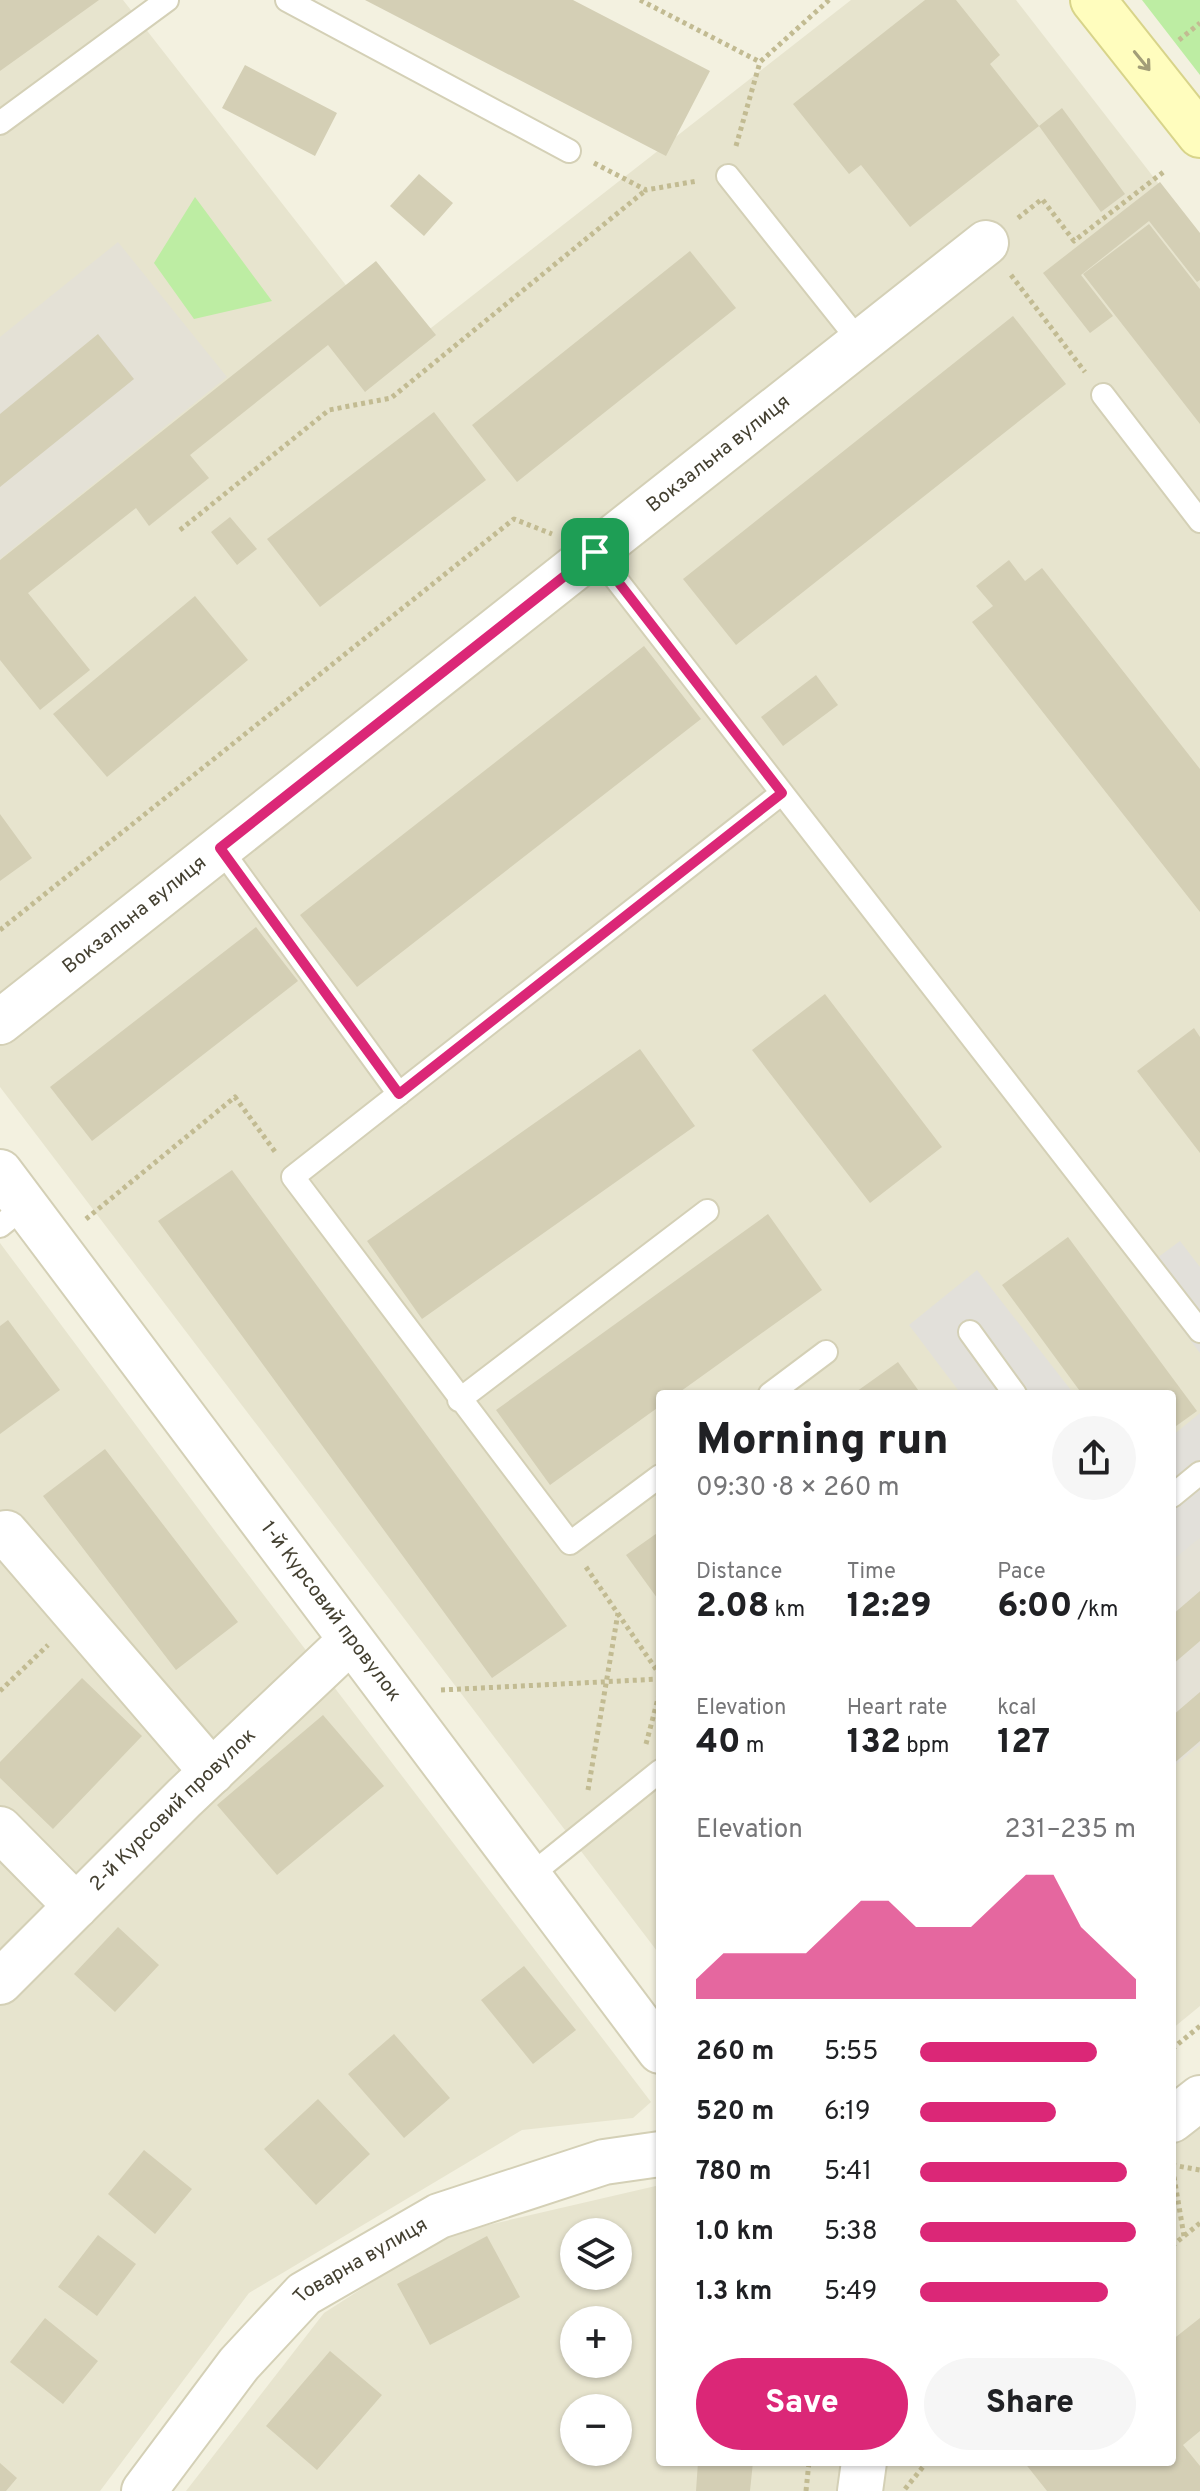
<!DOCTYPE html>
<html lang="en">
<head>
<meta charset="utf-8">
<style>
	body { margin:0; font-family:Overpass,sans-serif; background:#f6f6f6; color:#202124; height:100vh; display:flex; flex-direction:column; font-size:30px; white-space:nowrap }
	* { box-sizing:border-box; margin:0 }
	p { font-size:26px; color:#757577 }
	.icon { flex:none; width:44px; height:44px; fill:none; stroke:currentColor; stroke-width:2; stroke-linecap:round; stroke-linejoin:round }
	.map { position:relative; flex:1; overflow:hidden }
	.details { position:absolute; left:656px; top:1390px; width:520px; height:1076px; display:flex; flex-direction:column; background:#fff; border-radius:8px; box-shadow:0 2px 6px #0004 }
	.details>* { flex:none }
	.buttons { position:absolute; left:560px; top:2218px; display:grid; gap:16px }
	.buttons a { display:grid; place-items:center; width:72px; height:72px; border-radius:50%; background:#fff; box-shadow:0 2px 6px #0004; font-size:40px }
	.pin { position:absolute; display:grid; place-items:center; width:68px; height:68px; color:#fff; margin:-34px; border-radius:16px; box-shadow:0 4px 12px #0006 }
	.round { display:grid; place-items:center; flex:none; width:84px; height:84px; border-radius:42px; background:#f6f6f6 }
	.overview { display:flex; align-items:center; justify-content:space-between; height:136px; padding:0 40px }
	h1 { font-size:44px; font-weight:800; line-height:60px }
	.metrics { display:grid; grid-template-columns:repeat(3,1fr); gap:12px; height:136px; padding:8px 40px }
	.metrics div { display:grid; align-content:center }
	.metrics b { font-size:34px; font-weight:800 }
	.metrics small { font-size:22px; font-weight:400 }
	.metrics p { font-size:22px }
	.chart { height:224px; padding:16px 40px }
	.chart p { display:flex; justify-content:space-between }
	.chart svg { width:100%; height:144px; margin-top:8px; fill:#db2777; opacity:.7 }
	.primary-button { display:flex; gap:16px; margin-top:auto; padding:16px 40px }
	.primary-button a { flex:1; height:92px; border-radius:48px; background:#db2777; color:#fff; font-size:32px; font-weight:800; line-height:92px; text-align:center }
	.primary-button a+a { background:#f6f6f6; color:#202124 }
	ul { padding:0 40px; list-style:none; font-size:26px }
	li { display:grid; grid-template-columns:128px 96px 1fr; align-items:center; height:60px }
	li i { height:20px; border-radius:10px; background:#db2777 }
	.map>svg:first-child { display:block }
</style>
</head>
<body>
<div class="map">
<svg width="1200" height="2491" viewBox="0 0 1200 2491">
	<rect width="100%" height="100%" fill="#f3f1e0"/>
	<path fill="#e7e4ce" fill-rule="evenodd" d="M0,0H123L399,353L851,0H1016L1200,237V2006L1172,2029V1394H660V1955L0,1087Z
		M0,1243L218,1535L651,2102L633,2118L522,2130L249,2293L100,2491H0Z
		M1200,2098V2491H186L324,2313L445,2235L660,2185V2462H1172V2120ZM574,2232H618V2276H574ZM574,2320H618V2364H574ZM574,2408H618V2452H574Z"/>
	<path fill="#e4e1d6" d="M118,242L227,377L0,559V337Z
		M1200,1538V1745L1172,1768V1561Z"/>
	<path fill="#bdeda3" d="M1142,0H1200V75Z
		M195,197L272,301L194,319L154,263Z"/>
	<path fill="#e2e0da" d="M1180,1241L1200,1267V1353L1138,1272Z
		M977,1270L1074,1394H961L909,1325Z
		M1200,1413V1538L1172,1561V1436Z"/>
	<path fill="#d4cfb5" d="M0,0H99L0,71Z
		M365,0H573L710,71L666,156Z
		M925,0H956L1000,55L990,64L1039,126L1062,108L1125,194L1101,212L1039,126L910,227L861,165L849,174L793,104Z
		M245,65L337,113L315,156L222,108Z
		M419,174L453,203L424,236L390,206Z
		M1160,182L1200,233V280L1197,282L1149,221L1081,275L1113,316L1090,333L1043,273Z
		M1149,224L1200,289V424L1083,274Z
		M690,251L736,308L517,482L472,425Z
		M376,261L436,335L365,392L328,345L190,455L209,478L149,526L136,508L28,593L90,670L40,710L0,660V560Z
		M1013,316L1066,384L736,645L683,579Z
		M98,334L134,379L0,487V414Z
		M434,412L486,480L320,607L267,539Z
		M230,517L257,549L237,565L211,532Z
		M1009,560L1025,581L1042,568L1200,769V912L972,622L993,606L976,586Z
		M195,596L248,660L107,777L53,714Z
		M644,646L701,719L357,987L300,915Z
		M816,675L838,705L783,746L761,717Z
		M0,814L32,858L0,881Z
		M256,927L298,981L92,1141L50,1087Z
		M825,994L942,1147L870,1203L752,1050Z
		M1194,1028L1200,1037V1153L1137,1071Z
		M640,1049L695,1126L422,1319L367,1241Z
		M232,1170L567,1626L492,1678L158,1221Z
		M768,1214L822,1290L677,1394H660V1406L550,1485L496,1410Z
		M1068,1237L1197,1411L1172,1429V1394H1082L1002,1285Z
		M8,1320L60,1390L0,1434V1326Z
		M898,1362L921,1394H853Z
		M105,1449L238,1622L176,1670L43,1496Z
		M660,1531V1602L626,1555Z
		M1200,1591V1641L1172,1665V1615Z
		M82,1678L142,1736L53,1829L0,1778V1762Z
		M1200,1692V1741L1172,1765V1716Z
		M323,1715L384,1786L277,1875L217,1805Z
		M118,1927L159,1965L115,2012L74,1974Z
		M524,1966L576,2030L533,2064L481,2000Z
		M394,2034L450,2098L404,2138L348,2074Z
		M318,2099L370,2154L316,2205L264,2149Z
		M144,2150L192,2189L155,2234L108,2194Z
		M98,2235L136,2264L97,2316L58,2287Z
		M487,2236L520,2297L430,2345L397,2284Z
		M45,2318L98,2361L63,2404L10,2362Z
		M1200,2318V2431L1183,2445L1200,2466V2491H1047L1024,2462H1172V2340Z
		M330,2351L382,2395L317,2470L266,2426Z
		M698,2462H753L750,2491H696Z
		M0,2463L17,2478L6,2491H0Z"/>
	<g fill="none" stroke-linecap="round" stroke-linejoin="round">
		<defs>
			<path id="service" d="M287,0L569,151
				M0,123L167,0
				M728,176L860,342
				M1103,395L1200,521
				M595,552L1200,1331
				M220,848L399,1094
				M0,1226L25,1206
				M970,1332L1015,1394
				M770,1394L826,1352
				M459,1400L707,1211
				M660,1476L570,1543L293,1177L782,793
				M1172,1496L1200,1473
				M527,1878L660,1771"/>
			<g id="minor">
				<path id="s1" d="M0,1022L986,243"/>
				<path id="s2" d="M0,1172L660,2051"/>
				<path d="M6,1533L212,1772"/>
				<path d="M0,1829L76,1906"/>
				<path id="s3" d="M0,1982L184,1798L350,1641"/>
				<path id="s4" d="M144,2491L239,2364L304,2294L439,2216L604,2162L660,2154"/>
			</g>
			<path id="tertiary" d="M1172,2120L1200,2098
				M860,2491L864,2462"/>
			<path id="secondary" d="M1093,0L1200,135"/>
		</defs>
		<use href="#service" stroke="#d4d0b6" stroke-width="26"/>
		<use href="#minor" stroke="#d4d0b6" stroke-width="48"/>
		<use href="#tertiary" stroke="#d4d0b6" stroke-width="48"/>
		<use href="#secondary" stroke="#d8d48a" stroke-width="48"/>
		<path stroke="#c2bb92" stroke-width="5" stroke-dasharray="4 4" stroke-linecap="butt" d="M640,0L760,62L829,0
			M1179,40L1200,23
			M736,146L760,62
			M594,163L646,190L697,181
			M1018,218L1042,199L1074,241L1166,170
			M1011,275L1085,372
			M180,530L329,410L391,398L646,190
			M0,930L514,519L552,534
			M86,1219L235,1097L276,1153
			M586,1567L660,1675
			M441,1690L660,1679
			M0,1691L48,1645
			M646,1744L660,1691
			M588,1790L618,1613
			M1172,2049L1200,2026
			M1184,2236L1172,2165L1200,2170
			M1172,2246L1200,2223
			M905,2489L927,2462
			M806,2491L809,2462"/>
		<use href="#service" stroke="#fff" stroke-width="22"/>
		<use href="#minor" stroke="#fff" stroke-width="44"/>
		<use href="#tertiary" stroke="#fff" stroke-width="44"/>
		<use href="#secondary" stroke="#fffdbe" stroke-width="44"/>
	</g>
	<defs><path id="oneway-shaft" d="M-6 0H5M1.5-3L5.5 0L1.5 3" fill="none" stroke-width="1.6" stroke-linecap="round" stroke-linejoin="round" transform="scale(2)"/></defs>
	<use stroke="#a29e78" href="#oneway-shaft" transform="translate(1142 61) rotate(51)"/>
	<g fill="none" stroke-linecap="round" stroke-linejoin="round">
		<defs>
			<path id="route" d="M595,552L782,793L399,1094L220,848Z"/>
		</defs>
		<use href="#route" stroke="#fff" stroke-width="16"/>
		<use href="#route" stroke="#db2777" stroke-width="10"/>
	</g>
	<g text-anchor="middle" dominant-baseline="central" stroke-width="7" stroke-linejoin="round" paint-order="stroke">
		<g font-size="20" fill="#444031" stroke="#fff">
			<text stroke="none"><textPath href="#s1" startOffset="916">Вокзальна вулиця</textPath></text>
			<text stroke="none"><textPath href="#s1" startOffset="172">Вокзальна вулиця</textPath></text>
			<text stroke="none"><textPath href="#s2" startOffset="550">1-й Курсовий провулок</textPath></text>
			<text stroke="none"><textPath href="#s3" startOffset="244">2-й Курсовий провулок</textPath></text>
			<text stroke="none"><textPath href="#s4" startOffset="320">Товарна вулиця</textPath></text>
		</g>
	</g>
</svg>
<div class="buttons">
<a><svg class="icon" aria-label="layers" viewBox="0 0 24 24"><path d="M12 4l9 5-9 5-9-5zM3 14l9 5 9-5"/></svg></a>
<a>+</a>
<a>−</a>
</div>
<div class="pin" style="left:595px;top:552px;background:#1e9e55"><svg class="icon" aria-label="arrive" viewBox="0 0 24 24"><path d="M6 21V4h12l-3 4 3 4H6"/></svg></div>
<section class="details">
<div class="overview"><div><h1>Morning run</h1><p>09:30 · 8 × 260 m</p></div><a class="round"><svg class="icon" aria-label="share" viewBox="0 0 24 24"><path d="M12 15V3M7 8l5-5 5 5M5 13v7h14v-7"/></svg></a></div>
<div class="metrics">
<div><p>Distance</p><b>2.08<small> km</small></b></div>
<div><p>Time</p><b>12:29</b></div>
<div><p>Pace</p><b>6:00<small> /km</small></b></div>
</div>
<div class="metrics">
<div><p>Elevation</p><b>40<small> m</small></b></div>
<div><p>Heart rate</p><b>132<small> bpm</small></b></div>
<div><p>kcal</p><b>127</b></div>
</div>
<div class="chart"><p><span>Elevation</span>231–235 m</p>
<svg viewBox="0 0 160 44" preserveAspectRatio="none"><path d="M0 44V38L10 30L20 30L30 30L40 30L50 22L60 14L70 14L80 22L90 22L100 22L110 14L120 6L130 6L140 22L150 30L160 38V44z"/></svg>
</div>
<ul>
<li><b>260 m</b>5:55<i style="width:82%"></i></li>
<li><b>520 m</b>6:19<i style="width:63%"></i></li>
<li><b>780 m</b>5:41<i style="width:96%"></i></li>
<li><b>1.0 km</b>5:38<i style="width:100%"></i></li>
<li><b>1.3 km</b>5:49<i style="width:87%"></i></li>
</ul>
<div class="primary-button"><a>Save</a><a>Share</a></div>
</section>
</div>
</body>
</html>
